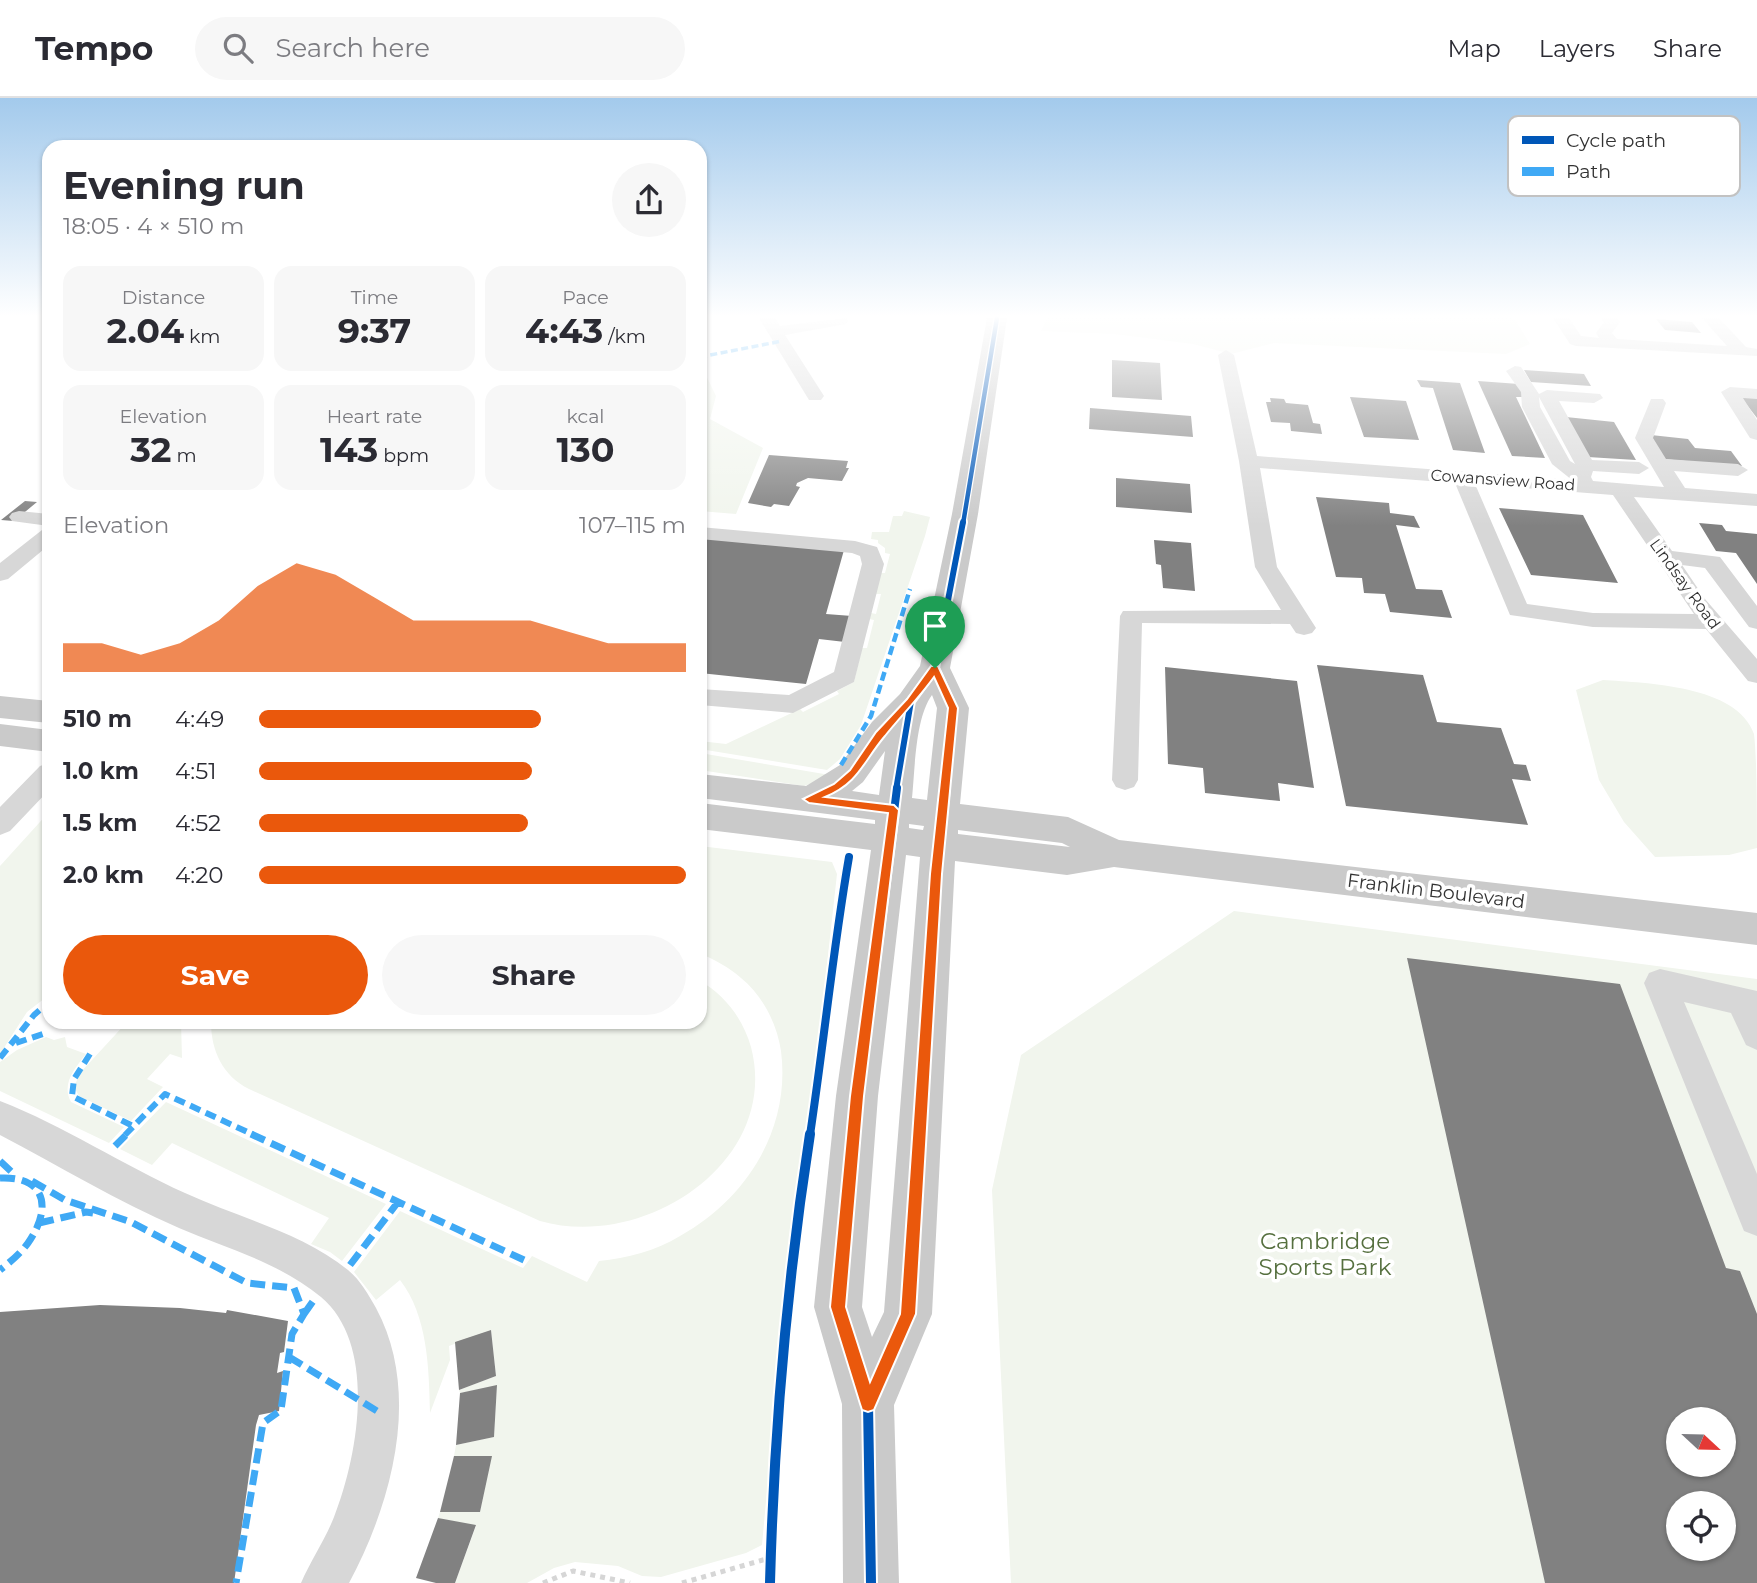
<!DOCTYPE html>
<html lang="en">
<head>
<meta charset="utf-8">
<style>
	body { margin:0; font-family:Montserrat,sans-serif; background:#f7f7f7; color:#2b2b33; height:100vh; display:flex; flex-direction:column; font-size:26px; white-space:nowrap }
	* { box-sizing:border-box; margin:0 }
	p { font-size:23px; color:#7c7c81 }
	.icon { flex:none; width:38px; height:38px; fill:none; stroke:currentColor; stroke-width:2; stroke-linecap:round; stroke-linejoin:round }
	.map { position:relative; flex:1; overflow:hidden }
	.side { position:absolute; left:42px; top:42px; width:665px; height:889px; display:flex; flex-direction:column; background:#fff; border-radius:21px; box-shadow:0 2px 5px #0004 }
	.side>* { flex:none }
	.needle { width:46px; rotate:112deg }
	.controls { position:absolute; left:1666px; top:1309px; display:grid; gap:14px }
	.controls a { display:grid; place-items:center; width:70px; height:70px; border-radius:50%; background:#fff; box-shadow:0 2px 5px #0004; font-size:35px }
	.pin { position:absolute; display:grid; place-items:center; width:60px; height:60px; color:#fff; margin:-72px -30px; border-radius:50% 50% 50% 0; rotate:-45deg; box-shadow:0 0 7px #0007 }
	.pin .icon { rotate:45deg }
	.round { display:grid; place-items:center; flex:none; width:74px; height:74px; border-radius:37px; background:#f7f7f7 }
	.summary { display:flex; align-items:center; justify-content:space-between; height:119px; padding:0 21px }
	h1 { font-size:38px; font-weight:700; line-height:52px }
	.metrics { display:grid; grid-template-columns:repeat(3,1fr); gap:10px; height:119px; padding:7px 21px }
	.metrics div { display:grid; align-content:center; border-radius:18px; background:#f7f7f7; text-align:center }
	.metrics b { font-size:35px; font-weight:700 }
	.metrics small { font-size:19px; font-weight:400 }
	.metrics p { font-size:19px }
	.chart { height:196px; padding:14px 21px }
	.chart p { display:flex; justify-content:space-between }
	.chart svg { width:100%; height:126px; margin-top:7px; fill:#ea580c; opacity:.7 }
	.primary-button { display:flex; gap:14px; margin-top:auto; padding:14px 21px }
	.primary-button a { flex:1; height:80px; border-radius:42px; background:#ea580c; color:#fff; font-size:28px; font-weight:700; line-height:80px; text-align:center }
	.primary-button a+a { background:#f7f7f7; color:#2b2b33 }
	ul { padding:0 21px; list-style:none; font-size:23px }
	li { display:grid; grid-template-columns:112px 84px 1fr; align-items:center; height:52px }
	li i { height:18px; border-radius:9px; background:#ea580c }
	header { display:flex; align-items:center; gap:42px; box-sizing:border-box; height:98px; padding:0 35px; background:#fff; border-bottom:2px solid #e1e1e2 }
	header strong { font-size:33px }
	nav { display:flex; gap:38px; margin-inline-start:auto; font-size:24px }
	.search { width:490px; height:63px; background:#f7f7f7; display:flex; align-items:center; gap:18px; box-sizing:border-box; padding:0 24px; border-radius:38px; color:#7c7c81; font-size:26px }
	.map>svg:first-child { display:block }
</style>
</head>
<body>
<header>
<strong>Tempo</strong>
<div class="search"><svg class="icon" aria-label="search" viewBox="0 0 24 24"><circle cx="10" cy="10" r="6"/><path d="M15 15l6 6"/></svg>Search here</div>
<nav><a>Map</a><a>Layers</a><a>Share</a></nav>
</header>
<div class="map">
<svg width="1757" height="1485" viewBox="0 0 1757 1485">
	<rect width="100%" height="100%" fill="#fff"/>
	<path fill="#f1f5ed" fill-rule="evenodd" d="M1047,220H1514L1530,246L1506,256L1274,245L1231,256L1193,246L1115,236L1041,233Z
		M700,265L716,298L710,321L763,350L736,416L700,413Z
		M904,413L930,419L925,438L861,627L840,661L827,672L700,651V643L726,646L800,611L803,614L839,596L837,593L854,584L862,550H867L874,522L869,521L871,515L876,516L881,496H875L880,475H885L890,456L885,455V450L878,445V442L871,441L872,434H889L893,418H902Z
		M1603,582C1646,585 1737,587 1754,636C1757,661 1757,720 1757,750L1729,757L1655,759L1624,724L1599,682L1576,592Z
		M700,655L824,676L833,678L804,688L700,672Z
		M49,714V897L27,914L0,956V768Z
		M700,748L832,764L837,776L818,948L791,1132L762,1447L746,1455L661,1479L642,1478L618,1468L575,1464L554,1470L527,1485H455L476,1428L438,1420L440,1414H480L491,1358H454L456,1347L494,1339L497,1288L460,1295L459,1292L496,1278L491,1232L449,1248L450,1262L430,1315C429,1271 428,1218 400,1182L376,1202L354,1174L400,1113L523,1170L532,1158L587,1184L599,1163C627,1160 656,1153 680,1138C747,1101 791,1030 781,953C777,926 763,898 741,880C729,869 714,862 700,855Z
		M1234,813L1757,881V1485H1011L992,1092L1021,957ZM1678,1321H1724V1367H1678ZM1678,1405H1724V1451H1678Z
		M700,883C725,897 743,921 751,949C781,1064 644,1153 540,1123L249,991C223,978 211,953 211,924H700Z
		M127,924H181L182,960L170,956L147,981L163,989L131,1023L79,998L74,989L80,975Z
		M46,939L54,942L65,939L67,949L86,956C75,970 61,986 71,1004L124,1029L109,1045L0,993V964L17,952Z
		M166,1004L386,1106L342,1163L330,1154L311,1146L329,1120L172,1045L152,1067L120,1051Z"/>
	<path fill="#818181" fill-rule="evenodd" d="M1656,221L1692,224L1701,235L1665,232Z
		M1112,262L1160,265L1162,302L1112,299Z
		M1524,272L1584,276L1591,288L1531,284Z
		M1417,282L1460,285L1485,355L1453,352L1433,290L1421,289Z
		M1478,283L1519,286L1526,299H1516L1545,360L1512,358Z
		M1740,298L1757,299V320Z
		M1350,299L1406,303L1419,342L1364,339Z
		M1270,300L1284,301L1286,305L1308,307L1313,325L1320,326L1322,336L1291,333L1290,325L1271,324L1266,304H1271Z
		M1090,310L1191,318L1193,339L1089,331Z
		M1566,319L1614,324L1636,362L1588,359Z
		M1651,337L1688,341L1695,350L1731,353L1742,368L1663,361Z
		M769,357L848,363L846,370H849L842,383L808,380L797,385L796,388L800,389L789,408L774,406L771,409L748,405Z
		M1116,380L1190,386L1192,415L1116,409Z
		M1316,399L1389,405L1390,415L1414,418L1420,430L1396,427L1416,491L1442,492L1452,520L1390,514L1385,496L1364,495L1362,480L1336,479Z
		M25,403L37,404L14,423L1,422Z
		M1499,410L1583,417L1618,485L1531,477Z
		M1699,425L1722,427L1726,433L1757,436V486L1736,455L1716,453Z
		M705,440L844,452L826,516L852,518L845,544L819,541L806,586L700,575V451Z
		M1154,442L1191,445L1195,493L1163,490L1161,467L1156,466Z
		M1317,567L1423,577L1437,624L1501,630L1514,666L1526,667L1531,683L1512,681L1528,727L1346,708Z
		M1165,569L1297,583L1314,690L1278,685L1280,703L1205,695L1203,670L1168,666Z
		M1407,860L1620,886L1726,1170L1740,1173L1757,1216V1485H1545ZM1678,1321H1724V1367H1678ZM1678,1405H1724V1451H1678Z
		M100,1207L180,1210L226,1215L227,1212L288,1223L284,1254L280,1255L277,1275L283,1273L279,1313L259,1317L256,1327L234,1485H0V1214Z
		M491,1232L496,1278L459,1292L455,1244Z
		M497,1287L494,1339L456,1347L460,1295Z
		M454,1358H492L480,1414H440Z
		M438,1420L476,1427L455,1485H436L416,1480Z"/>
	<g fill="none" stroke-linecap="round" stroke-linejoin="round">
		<path stroke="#d6d6d6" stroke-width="5" stroke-dasharray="5 5" stroke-linecap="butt" d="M543,1485L573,1473L630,1485
			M682,1485L770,1460"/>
		<path fill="#d7d7d7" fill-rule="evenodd" d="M759,220H775L780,228L846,220L848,223L846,226L785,237L824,298L821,302H809Z
			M1553,220H1569L1581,238L1599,240L1596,235L1604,224L1601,220H1617L1620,224L1612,235L1617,241L1727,248L1702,220H1719L1746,249L1757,251V258L1576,248L1570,246Z
			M1226,252L1234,257L1257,358L1572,382L1552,366L1522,309L1521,294L1506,273L1515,268L1521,269L1539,296L1547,292L1600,296L1603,300L1594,305L1559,303L1592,362L1639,364L1649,370L1639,376L1593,373L1591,379L1593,383L1664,389L1635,340L1651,301H1663L1666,305L1653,340L1666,361L1738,366L1748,372L1738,378L1674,373L1685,390L1757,396V408L1634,399L1672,453L1720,459L1757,508V531L1749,529L1705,470L1682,467L1705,501L1757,561V585L1748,583L1706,531L1593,529L1510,517L1455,385L1260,370L1277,469L1316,530L1312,535L1304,537L1296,535L1290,526L1142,525L1138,682L1134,689L1125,692L1116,689L1112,682L1120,518L1123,513L1281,512L1255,469L1239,363L1218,257ZM1539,299L1575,366L1570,363L1540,309ZM1475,386L1613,397L1694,516L1593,515L1527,506Z
			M1730,289L1757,291V301L1743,300L1757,322V342L1750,340L1721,294Z
			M19,413L49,416V428L12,423L9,419L12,415Z
			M700,429L855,443L877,449L884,466L854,584L793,615L700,607V591L789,597L834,574L862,466L860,458L852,455L700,441Z
			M49,430V447L8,481L0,483V465L42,432Z
			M49,665V692L10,733L0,737V709L40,668Z
			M1660,871L1757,893V952L1746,947L1731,915L1684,904L1757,1076V1138L1744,1133L1644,885L1649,875Z
			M0,1003C64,1028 123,1067 185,1095C239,1120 301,1134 348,1172C361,1183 368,1196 376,1210C422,1295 392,1405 349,1485H301C311,1462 325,1442 334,1419C358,1358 378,1247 321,1199C280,1165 226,1150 179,1130C117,1103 59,1068 0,1037Z"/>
		<path fill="#cacaca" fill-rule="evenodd" d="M987,220H1007L978,416L950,570L969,610L960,706L1068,719L1119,742L1757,815V847L1114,769L1067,777L955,763L932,1216L894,1307L899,1485H843L842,1306L814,1209L836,998L871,752L700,731V705L875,726V722L700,700V676L806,688L840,667L872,624L900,596L920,568L952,416ZM932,597L937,610L927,702L912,700C915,672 915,620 932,597ZM885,653L879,697L852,693L863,684ZM909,726L924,728L923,732L909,730ZM958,732L1062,745L1070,749L958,736ZM906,757L920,759L884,1214L872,1239L862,1209L878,998Z
			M0,598L49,603V625L0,620Z
			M0,626L49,632V654L0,648Z"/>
		<path stroke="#3fa9f5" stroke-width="3.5" stroke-dasharray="7 3.5" stroke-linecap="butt" d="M700,259L782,243"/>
		<path stroke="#3fa9f5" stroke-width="4.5" stroke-dasharray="9 4.5" stroke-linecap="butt" d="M841,667L871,618L910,491"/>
		<path stroke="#3fa9f5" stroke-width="6" stroke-dasharray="11 6" stroke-linecap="butt" d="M16,945L43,936
			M90,956L74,981L72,998L133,1028
			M0,960L34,917L49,904
			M125,1037L165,996L254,1037"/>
		<path stroke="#3fa9f5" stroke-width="7" stroke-dasharray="15 7" stroke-linecap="butt" d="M251,1036L524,1162
			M115,1048L127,1036
			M0,1063L16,1078
			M0,1080C47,1078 52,1111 28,1145C20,1156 10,1164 0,1172
			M32,1083L65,1102L131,1124L247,1185L294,1190L304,1216L292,1236L281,1312L263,1325L236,1485
			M39,1125L86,1114L93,1115
			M350,1167L398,1104
			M304,1216L316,1199
			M289,1259L377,1313"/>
		<defs>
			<path id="cycleway-far3" d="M963,426L997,220"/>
			<path id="cycleway-far2" d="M935,570L953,610L945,692
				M896,692L911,603L935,570L963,424"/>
			<path id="cycleway-far1" d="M810,1037C824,944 833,851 849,759
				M853,1037L897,690
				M919,1037L936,776L945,690"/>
			<path id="cycleway" d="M854,1036L838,1209L868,1306L871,1485
				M868,1306L908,1216L919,1036
				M770,1485C774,1335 787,1184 810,1036"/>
		</defs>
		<use href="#cycleway-far3" stroke="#fff" stroke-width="7"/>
		<use href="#cycleway-far2" stroke="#fff" stroke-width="10"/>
		<use href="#cycleway-far1" stroke="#fff" stroke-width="12"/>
		<use href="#cycleway" stroke="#fff" stroke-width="14"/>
		<use href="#cycleway-far3" stroke="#0057b8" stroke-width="4.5"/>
		<use href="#cycleway-far2" stroke="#0057b8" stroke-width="6"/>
		<use href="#cycleway-far1" stroke="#0057b8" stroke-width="8"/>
		<use href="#cycleway" stroke="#0057b8" stroke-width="10"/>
	</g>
	<linearGradient id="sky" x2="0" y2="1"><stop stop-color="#a3caec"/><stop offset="0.51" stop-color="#fff"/><stop offset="1" stop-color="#fff" stop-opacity="0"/></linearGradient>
	<rect width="1757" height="428" fill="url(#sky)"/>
	<path fill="#ea580c" stroke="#fff" stroke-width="2" fill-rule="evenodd" d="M931,568H938L958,610L942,776L916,1216L874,1312L868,1314L862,1312L860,1306L830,1209L850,998L888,715L809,705L803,701L834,686L850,672L876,634L907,601ZM934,579L948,610L930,776L900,1216L870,1284L846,1209L864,998L899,712L894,707L825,699C859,685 863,664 885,638C901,618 919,600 934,579Z"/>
	<g text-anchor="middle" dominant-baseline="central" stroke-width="7" stroke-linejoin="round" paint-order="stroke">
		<g font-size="16" fill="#333" stroke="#fff">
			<text transform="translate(1503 382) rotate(4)">Cowansview Road</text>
			<text transform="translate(1685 486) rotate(54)">Lindsay Road</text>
		</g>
		<g font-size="19" fill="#333" stroke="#fff">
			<text transform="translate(1436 793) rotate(7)">Franklin Boulevard</text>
		</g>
		<g font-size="23" fill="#56703f" stroke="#fff">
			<text x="1325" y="1143">Cambridge<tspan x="1325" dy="26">Sports Park</tspan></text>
		</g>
	</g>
	<rect x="1508" y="18" width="232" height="80" rx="10" fill="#fff" stroke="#c2c2c2" stroke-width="2"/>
	<rect x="1522" y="38" width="32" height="8" fill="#0057b8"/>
	<rect x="1522" y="69" width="32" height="9" fill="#3fa9f5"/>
	<g font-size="19" fill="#333">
		<text x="1566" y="49">Cycle path</text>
		<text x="1566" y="80">Path</text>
	</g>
</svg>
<div class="controls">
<a><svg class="needle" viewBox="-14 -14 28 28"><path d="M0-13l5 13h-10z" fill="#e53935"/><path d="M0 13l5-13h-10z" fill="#7c7c81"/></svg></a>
<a><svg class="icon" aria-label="locate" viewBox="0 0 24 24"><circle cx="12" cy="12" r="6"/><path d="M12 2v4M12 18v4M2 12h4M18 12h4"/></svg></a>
</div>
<div class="pin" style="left:935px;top:570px;background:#1e9e55"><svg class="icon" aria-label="arrive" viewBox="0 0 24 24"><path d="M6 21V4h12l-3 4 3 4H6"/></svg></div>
<section class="side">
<div class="summary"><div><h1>Evening run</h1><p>18:05 · 4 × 510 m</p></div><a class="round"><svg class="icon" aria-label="share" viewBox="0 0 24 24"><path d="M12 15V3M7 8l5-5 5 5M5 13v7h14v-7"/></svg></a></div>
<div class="metrics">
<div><p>Distance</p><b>2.04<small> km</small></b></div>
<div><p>Time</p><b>9:37</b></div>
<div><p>Pace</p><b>4:43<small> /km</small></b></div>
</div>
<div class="metrics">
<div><p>Elevation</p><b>32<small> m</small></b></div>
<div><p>Heart rate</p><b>143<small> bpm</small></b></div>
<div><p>kcal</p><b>130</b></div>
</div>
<div class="chart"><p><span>Elevation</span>107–115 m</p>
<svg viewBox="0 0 160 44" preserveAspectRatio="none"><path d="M0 44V34L10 34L20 38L30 34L40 26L50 14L60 6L70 10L80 18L90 26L100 26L110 26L120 26L130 30L140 34L150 34L160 34V44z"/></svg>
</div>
<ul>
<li><b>510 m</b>4:49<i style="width:66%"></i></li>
<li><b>1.0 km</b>4:51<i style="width:64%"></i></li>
<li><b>1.5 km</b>4:52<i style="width:63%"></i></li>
<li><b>2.0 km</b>4:20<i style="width:100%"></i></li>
</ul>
<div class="primary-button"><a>Save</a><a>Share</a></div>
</section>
</div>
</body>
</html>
